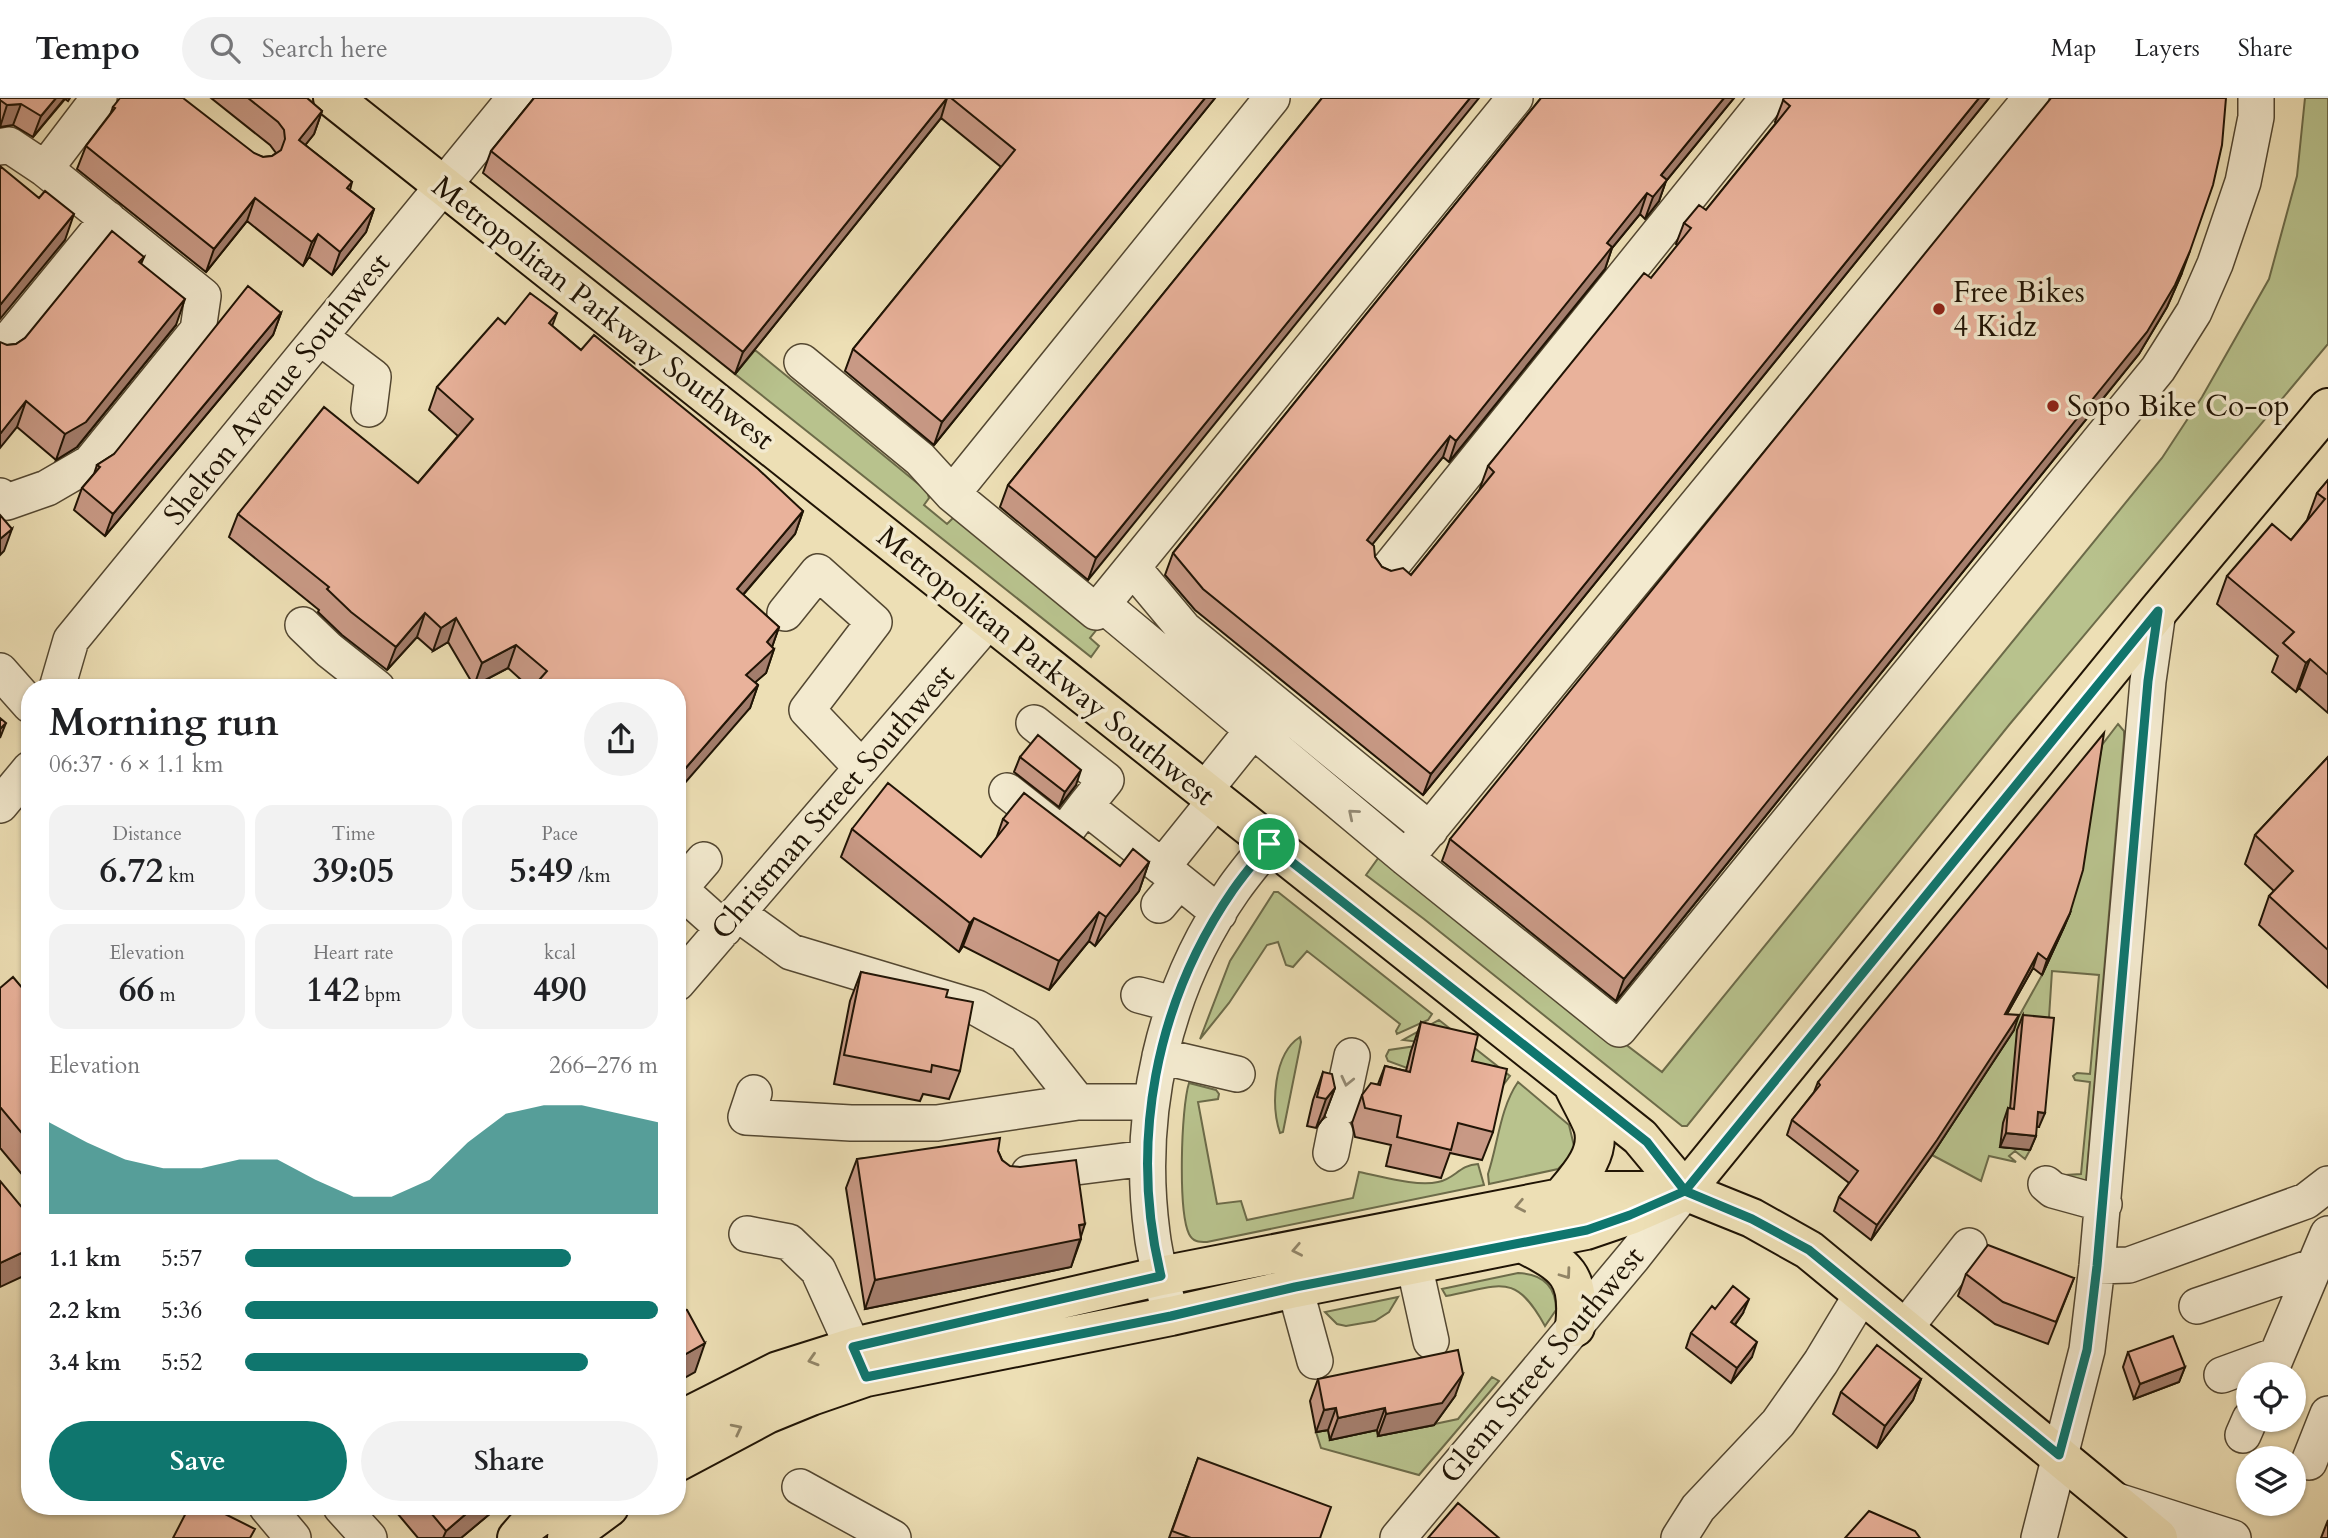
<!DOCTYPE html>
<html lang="en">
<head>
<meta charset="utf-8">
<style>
	body { margin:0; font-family:Cardo,serif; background:#f2f2f2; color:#202124; height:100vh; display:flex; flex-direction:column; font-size:26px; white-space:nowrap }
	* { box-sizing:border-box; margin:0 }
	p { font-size:23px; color:#757577 }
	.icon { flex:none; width:38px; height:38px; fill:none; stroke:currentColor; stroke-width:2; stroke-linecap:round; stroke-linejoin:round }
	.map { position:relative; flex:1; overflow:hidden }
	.drawer { position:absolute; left:21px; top:581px; width:665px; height:836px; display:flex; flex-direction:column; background:#fff; border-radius:28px; box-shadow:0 2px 5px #0004 }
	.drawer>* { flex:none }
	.fabs { position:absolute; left:2236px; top:1264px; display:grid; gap:14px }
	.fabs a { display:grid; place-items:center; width:70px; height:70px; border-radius:50%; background:#fff; box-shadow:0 2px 5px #0004; font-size:35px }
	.pin { position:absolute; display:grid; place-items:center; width:60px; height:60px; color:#fff; margin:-30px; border:4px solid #fff; border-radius:50%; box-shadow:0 2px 7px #0007 }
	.round { display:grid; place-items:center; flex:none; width:74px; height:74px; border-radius:37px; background:#f2f2f2 }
	.overview { display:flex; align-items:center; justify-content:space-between; height:119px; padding:0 28px }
	h1 { font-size:38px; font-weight:800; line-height:52px }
	.figures { display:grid; grid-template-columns:repeat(3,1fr); gap:10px; height:119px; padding:7px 28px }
	.figures div { display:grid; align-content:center; border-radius:18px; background:#f2f2f2; text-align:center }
	.figures b { font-size:35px; font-weight:800 }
	.figures small { font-size:19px; font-weight:400 }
	.figures p { font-size:19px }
	.chart { height:196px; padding:14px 28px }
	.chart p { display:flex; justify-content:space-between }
	.chart svg { width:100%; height:126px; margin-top:7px; fill:#0f766e; opacity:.7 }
	.action { display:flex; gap:14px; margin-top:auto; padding:14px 28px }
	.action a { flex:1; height:80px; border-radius:42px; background:#0f766e; color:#fff; font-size:28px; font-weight:800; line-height:80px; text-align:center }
	.action a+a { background:#f2f2f2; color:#202124 }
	ul { padding:0 28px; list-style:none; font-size:23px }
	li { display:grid; grid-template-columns:112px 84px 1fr; align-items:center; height:52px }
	li i { height:18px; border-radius:9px; background:#0f766e }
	header { display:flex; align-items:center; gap:42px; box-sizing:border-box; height:98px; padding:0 35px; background:#fff; border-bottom:2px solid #e0e0e0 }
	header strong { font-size:33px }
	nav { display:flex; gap:38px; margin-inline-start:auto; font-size:24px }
	.search { width:490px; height:63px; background:#f2f2f2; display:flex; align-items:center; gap:18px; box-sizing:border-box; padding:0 24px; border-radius:38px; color:#757577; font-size:26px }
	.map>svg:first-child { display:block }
</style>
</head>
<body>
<header>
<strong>Tempo</strong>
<div class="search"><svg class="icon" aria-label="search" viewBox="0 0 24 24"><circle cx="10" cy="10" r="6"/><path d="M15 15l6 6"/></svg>Search here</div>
<nav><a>Map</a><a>Layers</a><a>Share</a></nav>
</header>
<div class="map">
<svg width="2328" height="1440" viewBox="0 0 2328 1440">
	<rect width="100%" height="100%" fill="#eddfb5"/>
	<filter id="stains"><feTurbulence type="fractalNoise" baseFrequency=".00286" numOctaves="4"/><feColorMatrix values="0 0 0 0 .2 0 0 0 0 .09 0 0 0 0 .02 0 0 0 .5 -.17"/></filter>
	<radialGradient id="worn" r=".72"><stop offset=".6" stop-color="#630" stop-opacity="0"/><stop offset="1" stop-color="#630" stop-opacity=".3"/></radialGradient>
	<path fill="#b8c28d" stroke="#6c6b49" stroke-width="2" d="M2305,0H2328V246L2009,627L1687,1028H1682L1424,821L1366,777L1379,759L1662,974L2162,360L2202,299L2269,181L2297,78Z
		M755,252L927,393L929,400L924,407L947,426L953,420H961L1098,530L1090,540L1099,548L1091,559L735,276Z
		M2118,626L2124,633V641L2086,1083L2065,1077L2081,1076L2090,984L2075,982L2073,978L2077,975L2090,976L2099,877L2052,873L2048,935L2008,1026L2001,1049L2030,1052L2025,1061L2015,1053L2009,1058L2016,1064L1989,1058L1981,1083L1932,1057L2008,938L2042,877L2064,829L2077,786L2102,647Z
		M1274,794H1278L1432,916L1428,922L1397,936L1396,933L1400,926L1307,853L1293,869L1286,867L1278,844L1267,847L1229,905L1200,941L1230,863Z
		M1439,922L1510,978L1501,990L1419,944L1403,942Z
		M1300,939L1301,944L1283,1034L1280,1035C1271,1008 1273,956 1300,939Z
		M1416,948L1411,953L1407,970L1388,963L1386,958L1389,952Z
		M1518,984L1569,1027L1574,1048L1570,1059L1558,1071L1489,1086L1488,1076C1498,1046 1500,1010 1518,984Z
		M1189,985L1216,992L1219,996L1218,1001L1198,1004L1217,1106L1241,1103L1247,1122L1353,1100L1359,1074C1381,1078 1416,1089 1438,1084C1455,1081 1459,1067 1478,1066L1484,1087L1207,1144C1199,1144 1193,1144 1189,1136C1178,1113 1181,1010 1189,985Z
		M1518,1175C1541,1176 1556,1187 1556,1212L1545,1228C1515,1173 1500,1188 1446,1198L1442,1191Z
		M1398,1199L1389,1214L1375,1223L1346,1228L1337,1226L1325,1214Z
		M1492,1279L1499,1283L1419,1377L1321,1350L1316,1334L1328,1332L1330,1342L1377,1332L1378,1338L1458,1321Z"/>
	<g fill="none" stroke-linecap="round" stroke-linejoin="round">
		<defs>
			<path id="minor" d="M0,49L9,47L45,71
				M320,239L373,279L369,311
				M0,253L108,121
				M802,264L920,361L952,396L1096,514L1515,0
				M952,396L1272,0
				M0,398L7,404L47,390L90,365L198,232L203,198L45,71L99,0
				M1133,470L1184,531L1430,732
				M1386,474L1768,0
				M1103,507L1253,632L1204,693
				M785,515L818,474L874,524L807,612L862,670
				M303,527L329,552L377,590
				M0,573L30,607
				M57,590L71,542L515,0
				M1034,625L1106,682L1085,708
				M1253,632L1406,760L1619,931L2158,271L2194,214L2215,166L2243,84L2256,19V0
				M1007,693L1063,737L1085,708L1162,769L1215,703
				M0,707L30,671
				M1406,760L2031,0
				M1162,769L1219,815
				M677,789L724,831
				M679,791L704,762
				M1159,807L1179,783
				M737,815L791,854L977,910L1025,937L1078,1004H1150
				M677,885L989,522
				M1139,897L1173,906
				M1160,958L1237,976
				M754,995L746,1019L851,1025H937L1078,1004
				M1341,1009L1352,958
				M1331,1055L1335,1035
				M1029,1075L1147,1060
				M2046,1086L2053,1092L2104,1106
				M747,1136L789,1144L818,1172L865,1276
				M1414,1166L1431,1243
				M2097,1168L2129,1167L2306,1103L2328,1086
				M1295,1190L1315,1263
				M2197,1208L2315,1168
				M1171,1218C1164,1190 1155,1163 1152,1135C1136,1015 1164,891 1233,792C1244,776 1257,761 1269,746
				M1905,1230L1969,1148
				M2269,1276L2328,1136
				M2222,1277L2277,1257
				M2243,1337L2250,1321
				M2309,1364L2328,1316
				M800,1389L893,1440
				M2117,1403L2233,1440
				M267,1409L293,1440
				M341,1409L369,1440
				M1398,1440L1633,1159L1685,1093
				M1679,1440L1698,1410L1778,1325L1821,1264L1862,1196
				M2039,1440L2087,1252L2097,1168L2148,583L2158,513"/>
			<path id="major" d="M333,0L1640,1039L1685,1093L1752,1120L1809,1152L2158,1440
				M1561,1100C1577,1081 1602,1056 1593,1028C1588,1015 1580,1002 1574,989
				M1522,1145C1566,1167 1581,1177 1575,1229
				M677,1324L778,1273L854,1249L1161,1178L1561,1100L1603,1093H1669
				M677,1364L767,1316L811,1298L866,1279L1171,1218L1295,1190L1586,1132L1630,1117L1685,1093L2158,513L2328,310
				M517,1440L529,1426L552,1409
				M567,1440L609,1409"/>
		</defs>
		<use href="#minor" stroke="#534731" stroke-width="38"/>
		<use href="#major" stroke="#201405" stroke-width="42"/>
		<use href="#minor" stroke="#f3eacf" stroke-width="35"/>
		<use href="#major" stroke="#eddfb5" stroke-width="38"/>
	</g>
	<path fill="#c89985" stroke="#201405" stroke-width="2" d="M0,0H70L68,3L65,1L33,39L13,27L0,29Z
		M211,0H307L322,13L314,36L305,47L352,84L350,92L374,111L366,134L332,177L309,159L303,168L247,123L206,174L77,71L86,48L110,17L113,9L263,59L272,58L276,55L270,47Z
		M534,0H1215L934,347L845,273L853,251L1001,69L941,20L735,276L483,75L491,53Z
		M1322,0L1088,482L1000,409L1008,387Z
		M1541,0H1734L1666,83L1659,103L1645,121L1640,116L1612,150L1605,171L1449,364L1443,359L1372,446L1375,459L1382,469L1391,473L1411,477L1481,390H1480L1488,368L1651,180L1678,147L1676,146L1684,125L1706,112L1776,25L1775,24L1784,0H1989L1423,697L1195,512L1165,477L1173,455Z
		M144,159L141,166L176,227L77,349L56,362L17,329L7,247L16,246Z
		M2182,175L2167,209L2139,256L1616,903L1442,763L1450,741Z
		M281,215L273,237L105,438L74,412L82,390L94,376L97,367L114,356Z
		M505,226L552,228L581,252L803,413L795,436L743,497L779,529L772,549L774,551L766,575L755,584L758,587L750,610L677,590H530L508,570L474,588L448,544L433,553L417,539L387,572L342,537L318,514L319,512L229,439L238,416L418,385L458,338L429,312L437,289Z
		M2328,382V615L2299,590L2296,594L2272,574L2278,558L2217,506L2227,478L2291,442L2307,422L2317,395Z
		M1020,659L1076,687L1059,709L1014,674Z
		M2328,659V890L2259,827L2269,798L2274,793L2245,766L2255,737Z
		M1003,721L1120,768L1149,764L1139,793L1095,848L1089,843L1049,892L963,848L959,854L841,759L852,731L981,759L996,741Z
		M2070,815L2064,829L2042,877L2033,870L2007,916L2014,932L1932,1057L1871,1142L1834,1113L1839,1099L1849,1085L1787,1037L1792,1022L1814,994L1818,984Z
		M861,874L946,899L960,973L949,1001L923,996L920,1003L834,986L850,903Z
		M0,890L30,899V1086L0,1050Z
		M2023,917L2039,1029H2036V1038L2030,1052L2000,1049L2003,1025L2008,1010L2010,1011L2017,932Z
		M1421,924L1472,963L1493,1034L1482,1062L1450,1055L1441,1080L1386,1068L1391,1047L1355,1039L1352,1025L1362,997L1378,986L1385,968L1406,973L1411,953Z
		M1323,974L1335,990L1324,1019L1316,1030L1307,1028L1313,1002Z
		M998,1053L1002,1062L1081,1139V1141L1071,1169L865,1211L846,1090L857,1061Z
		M1966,1176L2074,1180L2048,1246L1995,1226L1958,1198Z
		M1715,1211L1743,1215L1735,1227L1752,1259L1731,1285L1686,1250L1691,1235Z
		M2128,1254L2185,1269L2179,1284L2134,1301L2123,1269Z
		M1318,1281L1455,1298L1434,1327L1378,1338L1377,1332L1330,1342L1328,1332L1316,1334L1310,1303Z
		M1921,1281L1913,1302L1877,1350L1833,1316L1841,1294Z
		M1198,1360L1320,1440H1169Z
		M392,1409H498L461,1440H418Z
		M2328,1422V1440H2321Z"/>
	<path fill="#a37d6c" stroke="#201405" stroke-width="2" d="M56,0H65L33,39L41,18Z
		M947,0L941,20L735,276L743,254Z
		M1205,0H1215L934,347L942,324Z
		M1470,0H1479L1088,482L1096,460Z
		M1724,0H1734L1666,83L1659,103L1645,121L1661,77Z
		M1979,0H1989L1423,697L1431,676Z
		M21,6L13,27L0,29L7,7Z
		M322,13L314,36L291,65L299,42Z
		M1647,95L1640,116L1612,150L1605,171L1449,364L1456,343L1607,145Z
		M255,100L247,123L206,174L214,151Z
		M374,111L366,134L332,177L340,154Z
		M74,116L65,142L0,221V207Z
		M318,136L309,159L303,168L312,144Z
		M2190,153L2182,175L2167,209L2139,256L1616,903L1624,881Z
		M185,201L176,227L77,349L56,362L65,336Z
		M281,215L273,237L105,438L113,416Z
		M557,215L548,239L549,225Z
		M26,303L17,329L0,350V336Z
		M1450,338L1443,359L1359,463L1367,442Z
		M803,413L795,436L728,514L737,491Z
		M12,431L4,453L0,457V441Z
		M425,515L417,539L387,572L396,549Z
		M456,520L448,544L433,553L441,530Z
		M779,529L771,552L774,551L766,575L737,600L746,577L767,544Z
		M516,547L508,570L474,588L482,565Z
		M2310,561L2299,590L2296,594L2306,565Z
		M758,587L750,610L677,694V680Z
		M6,625L0,640V631Z
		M1081,672L1076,687L1059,709L1065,694Z
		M1149,764L1139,793L1095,848L1106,819Z
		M1099,814L1089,843L1049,892L1059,863Z
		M2070,815L2064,829L2042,877L2047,862Z
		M974,820L963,848L959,854L970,825Z
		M2038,855L2033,870L1999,930L2005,916Z
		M2019,917L2014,932L1932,1057L1871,1142L1877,1127Z
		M1335,990L1324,1019L1316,1030L1326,1001Z
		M2038,1014L2045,1015L2039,1029L2032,1028Z
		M2006,1035L2036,1038L2030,1052L2000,1049Z
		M1085,1126L1071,1169L865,1211L875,1182Z
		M30,1151V1175L0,1189V1165Z
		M1749,1201L1743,1215L1726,1239L1731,1224Z
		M1757,1244L1752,1259L1731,1285L1737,1270Z
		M705,1245L695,1274L677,1284V1261Z
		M2185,1269L2179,1284L2134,1301L2140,1286Z
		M1463,1276L1455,1298L1434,1327L1378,1338L1386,1316Z
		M1921,1281L1913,1302L1877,1350L1885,1328Z
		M1336,1310L1328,1332L1316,1334L1324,1312Z
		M1385,1310L1377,1332L1330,1342L1338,1320Z
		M474,1409H498L461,1440H443L446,1433Z"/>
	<path fill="#e9b29b" stroke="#201405" stroke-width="2" d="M0,0H56L41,18L21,6L7,7L0,2Z
		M120,0H183L254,55L263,59L272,58L281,52L285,41L284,32L278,24L248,0H307L322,13L299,42L352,84L347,90L374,111L340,154L318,136L312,144L255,100L214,151L86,48L115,10L113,9Z
		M534,0H947L743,254L491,53Z
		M951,0H1205L942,324L853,251L1015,52Z
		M1322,0H1470L1096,460L1008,387Z
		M1541,0H1724L1661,77L1667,82L1653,99L1647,95L1607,145L1612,149L1456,343L1450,338L1367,442L1374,448L1375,459L1382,469L1391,473L1403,470L1411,477L1494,374L1488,368L1644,175L1651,180L1691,130L1684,125L1699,107L1706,112L1790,8L1783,2L1784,0H1979L1431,676L1203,491L1173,455Z
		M2051,0H2226L2222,47L2213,87L2190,153L2175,187L2147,234L1624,881L1450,741Z
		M0,68L39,100L45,93L74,116L0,207Z
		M112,133L144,159L139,164L185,201L86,324L65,336L26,303L0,336V244L7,247L16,246L25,240Z
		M248,188L281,215L113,416L82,390L100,369L97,367L114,356Z
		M530,195L557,215L549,225L581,252L594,237L758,371L803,413L737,491L779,529L767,544L774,551L746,577L758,587L677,680V590H551L540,581L547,573L516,547L482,565L456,520L441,530L425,515L396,549L351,514L327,491L329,489L238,416L324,309L418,385L473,321L437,289L498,220L505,226Z
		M2328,382V577L2310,561L2306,565L2283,545L2294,534L2227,478L2272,426L2291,442L2325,401L2317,395Z
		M0,417L12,431L0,441Z
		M0,620L6,625L0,631Z
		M2104,635L2083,772L2070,815L2047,862L2038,855L2005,916L2019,917L1937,1042L1877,1127L1839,1099L1858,1073L1792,1022L1820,987L1818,984Z
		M1038,637L1081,672L1065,694L1020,659Z
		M2328,659V852L2269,798L2293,773L2255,737Z
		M888,685L981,759L1008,725L1003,721L1024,695L1120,768L1133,751L1149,764L1106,819L1099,814L1059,863L974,820L970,825L852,731Z
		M861,874L948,892L946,899L973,904L960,973L932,967L931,974L844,957Z
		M13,879L30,899V1045L0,1009V890Z
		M2023,917L2054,920L2045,1015L2038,1014L2036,1038L2006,1035L2008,1010L2014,1011Z
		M1421,924L1478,937L1472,963L1507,971L1493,1034L1458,1025L1451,1052L1397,1039L1401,1018L1365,1010L1362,997L1371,985L1380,987L1385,968L1410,974Z
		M1323,974L1332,976L1335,990L1326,1001L1317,999Z
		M1000,1040L998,1053L1002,1062L1010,1068L1020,1069L1076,1062L1085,1126L1079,1127L1081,1141L875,1182L857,1061Z
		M0,1083L30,1119V1151L0,1165Z
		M1988,1147L2074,1180L2056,1224L2003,1204L1966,1176Z
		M1733,1188L1749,1201L1731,1224L1757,1244L1737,1270L1691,1235L1712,1208L1715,1211Z
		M677,1210L687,1212L705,1245L677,1261Z
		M2173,1238L2185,1269L2140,1286L2128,1254Z
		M1877,1247L1921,1281L1885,1328L1841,1294Z
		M1458,1252L1463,1276L1442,1305L1386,1316L1385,1310L1338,1320L1336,1310L1324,1312L1318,1281Z
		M1198,1360L1331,1409L1320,1440H1191L1172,1433Z
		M1458,1405L1499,1440H1428Z
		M189,1409H211L255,1431L250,1440H173Z
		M426,1409H474L446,1433Z
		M1869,1413L1915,1433L1920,1440H1845Z"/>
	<defs><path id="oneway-chevron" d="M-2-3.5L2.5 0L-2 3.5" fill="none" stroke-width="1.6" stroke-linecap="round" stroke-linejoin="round" transform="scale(1.75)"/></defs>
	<g stroke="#948a74">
		<use href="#oneway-chevron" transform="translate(1353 716) rotate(-140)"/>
		<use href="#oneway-chevron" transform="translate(1347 983) rotate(103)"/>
	</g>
	<g stroke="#918466">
		<use href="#oneway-chevron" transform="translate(1520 1108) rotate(169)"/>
		<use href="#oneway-chevron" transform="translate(1297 1152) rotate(169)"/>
		<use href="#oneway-chevron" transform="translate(1566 1176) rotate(54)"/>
		<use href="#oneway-chevron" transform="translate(813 1262) rotate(163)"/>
		<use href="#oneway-chevron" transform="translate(737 1331) rotate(-27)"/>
	</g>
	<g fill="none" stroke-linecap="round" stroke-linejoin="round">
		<defs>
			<path id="route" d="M1269,746C1257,761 1244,776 1233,792C1155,905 1129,1045 1161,1178L853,1249L866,1279L1171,1218L1295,1189L1587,1132L1630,1117L1685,1093L1752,1121L1809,1152L2059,1357L2087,1252L2097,1168L2148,583L2158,513L1685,1093L1647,1044L1269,746"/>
		</defs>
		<use href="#route" stroke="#fff" stroke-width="14"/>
		<use href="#route" stroke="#0f766e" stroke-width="9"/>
	</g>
	<g fill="#8f2418" stroke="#f3eacf" stroke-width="2.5">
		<circle cx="1939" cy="211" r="7"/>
		<circle cx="2053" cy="308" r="7"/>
	</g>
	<g text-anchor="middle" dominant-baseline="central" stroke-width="7" stroke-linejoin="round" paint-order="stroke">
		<g font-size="30" fill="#201405" stroke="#f3eacf" text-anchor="start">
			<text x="1953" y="194">Free Bikes<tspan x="1953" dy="34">4 Kidz</tspan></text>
			<text x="2067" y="308">Sopo Bike Co-op</text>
		</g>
		<g font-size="30" fill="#201405" stroke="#f3eacf">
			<text transform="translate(603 215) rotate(38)">Metropolitan Parkway Southwest</text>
			<text transform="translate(277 291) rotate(-51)">Shelton Avenue Southwest</text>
			<text transform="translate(1046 568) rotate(39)">Metropolitan Parkway Southwest</text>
			<text transform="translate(833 704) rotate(-49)">Christman Street Southwest</text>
			<text transform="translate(1542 1267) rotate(-50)">Glenn Street Southwest</text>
		</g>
	</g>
	<rect width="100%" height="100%" filter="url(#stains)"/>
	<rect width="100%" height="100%" fill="url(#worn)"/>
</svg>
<div class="fabs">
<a><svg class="icon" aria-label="locate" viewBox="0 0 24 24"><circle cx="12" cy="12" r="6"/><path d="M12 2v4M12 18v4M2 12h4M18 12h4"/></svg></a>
<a><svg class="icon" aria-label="layers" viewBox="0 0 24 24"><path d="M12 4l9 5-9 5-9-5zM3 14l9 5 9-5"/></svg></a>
</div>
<div class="pin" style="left:1269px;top:746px;background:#1e9e55"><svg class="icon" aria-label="arrive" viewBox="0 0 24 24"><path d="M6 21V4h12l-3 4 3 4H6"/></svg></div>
<section class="drawer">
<div class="overview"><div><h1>Morning run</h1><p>06:37 · 6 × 1.1 km</p></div><a class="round"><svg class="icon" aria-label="share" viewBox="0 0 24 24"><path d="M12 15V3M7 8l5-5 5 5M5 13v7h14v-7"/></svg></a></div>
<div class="figures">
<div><p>Distance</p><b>6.72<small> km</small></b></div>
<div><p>Time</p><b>39:05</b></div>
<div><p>Pace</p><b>5:49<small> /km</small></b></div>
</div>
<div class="figures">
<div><p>Elevation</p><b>66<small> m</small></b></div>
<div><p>Heart rate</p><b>142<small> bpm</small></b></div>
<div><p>kcal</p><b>490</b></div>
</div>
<div class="chart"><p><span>Elevation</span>266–276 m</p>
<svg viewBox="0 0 160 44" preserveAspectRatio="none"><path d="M0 44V12L10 19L20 25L30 28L40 28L50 25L60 25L70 32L80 38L90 38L100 32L110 19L120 9L130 6L140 6L150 9L160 12V44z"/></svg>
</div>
<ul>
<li><b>1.1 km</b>5:57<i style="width:79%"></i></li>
<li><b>2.2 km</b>5:36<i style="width:100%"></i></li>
<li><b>3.4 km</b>5:52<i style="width:83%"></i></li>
</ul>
<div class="action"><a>Save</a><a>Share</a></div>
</section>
</div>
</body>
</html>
